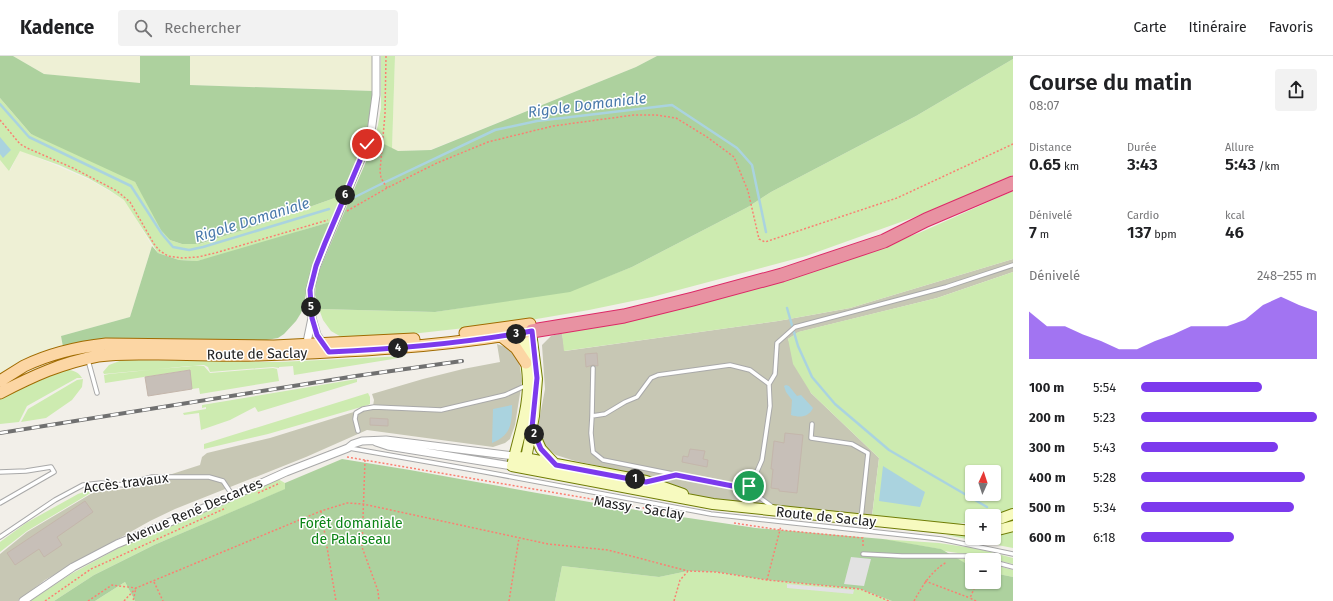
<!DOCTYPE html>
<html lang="fr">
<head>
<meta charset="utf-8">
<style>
	body { margin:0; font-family:"Fira Sans",sans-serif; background:#f2f2f2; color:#202124; height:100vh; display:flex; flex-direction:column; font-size:15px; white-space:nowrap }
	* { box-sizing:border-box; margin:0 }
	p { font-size:13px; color:#757577 }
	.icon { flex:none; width:22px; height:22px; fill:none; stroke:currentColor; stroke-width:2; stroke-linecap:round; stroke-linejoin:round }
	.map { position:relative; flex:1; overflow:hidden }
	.side { display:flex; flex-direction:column; background:#fff; width:320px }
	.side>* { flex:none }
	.needle { width:26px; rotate:3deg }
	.buttons { position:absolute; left:965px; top:409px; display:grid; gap:8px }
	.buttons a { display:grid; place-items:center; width:36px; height:36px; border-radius:4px; background:#fff; box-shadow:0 1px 3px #0004; font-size:20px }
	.pin { position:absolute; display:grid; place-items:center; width:34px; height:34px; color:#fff; margin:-17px; border:2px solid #fff; border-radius:50%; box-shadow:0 1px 4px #0007 }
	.km { position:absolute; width:20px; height:20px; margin:-10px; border-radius:50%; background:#222; color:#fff; font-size:11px; line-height:20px; text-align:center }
	.round { display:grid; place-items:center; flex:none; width:42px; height:42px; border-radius:4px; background:#f2f2f2 }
	.overview { display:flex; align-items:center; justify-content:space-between; height:68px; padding:0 16px }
	h1 { font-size:22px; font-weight:600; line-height:30px }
	.stats { display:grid; grid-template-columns:repeat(3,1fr); gap:6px; height:68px; padding:4px 16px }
	.stats div { display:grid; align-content:center }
	.stats b { font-size:17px; font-weight:600 }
	.stats small { font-size:11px; font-weight:400 }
	.stats p { font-size:11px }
	.chart { height:112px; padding:8px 16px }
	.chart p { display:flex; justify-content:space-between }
	.chart svg { width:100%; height:72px; margin-top:4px; fill:#7c3aed; opacity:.7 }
	ul { padding:0 16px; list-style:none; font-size:13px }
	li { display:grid; grid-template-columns:64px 48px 1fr; align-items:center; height:30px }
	li i { height:10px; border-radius:5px; background:#7c3aed }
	header { display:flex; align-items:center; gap:24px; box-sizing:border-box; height:56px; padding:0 20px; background:#fff; border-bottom:1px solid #e0e0e0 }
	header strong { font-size:19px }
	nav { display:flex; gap:22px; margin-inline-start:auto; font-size:14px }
	.search { width:280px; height:36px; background:#f2f2f2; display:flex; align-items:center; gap:10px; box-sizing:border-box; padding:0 14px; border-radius:4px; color:#757577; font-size:15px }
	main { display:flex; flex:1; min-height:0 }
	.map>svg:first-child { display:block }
</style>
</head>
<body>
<header>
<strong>Kadence</strong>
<div class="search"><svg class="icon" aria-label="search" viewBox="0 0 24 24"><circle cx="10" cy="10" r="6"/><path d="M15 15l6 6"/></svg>Rechercher</div>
<nav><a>Carte</a><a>Itinéraire</a><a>Favoris</a></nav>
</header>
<main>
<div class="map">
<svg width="1013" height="545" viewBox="0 0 1013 545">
	<rect width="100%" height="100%" fill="#f2efe9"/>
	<path fill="#c7c7b4" d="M1013,203V216L937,242L799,276L788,283L811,337L879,402L872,460L732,446L697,440L632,417L575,405L556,399L546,391L538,371L545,333L542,289L551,280L562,277L565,295L778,265L850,252Z
		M497,288L511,293L519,305L522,325L515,369L510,383L505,387L493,391L367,374L306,401L175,453L150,465L45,524L18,545H0V498L27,476L99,433L119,434L144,427L200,409L202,401L207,397L270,382L373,350L374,344L372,338L423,323L463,313L500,306Z"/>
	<path fill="#eef0d5" d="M13,0H140V28L44,18Z
		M190,0H374L373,35L189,29Z
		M395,0H657L636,11L430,94L398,95L392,93Z
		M20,94L90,124L125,144L152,190L130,261L61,280L63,291L0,319V104L10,115Z"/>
	<path fill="#cdebb0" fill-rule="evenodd" d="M381,0H395L392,93L380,86L371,94L378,69L381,52Z
		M1013,3V119L980,134L912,162L806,200L652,241L589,254L519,266L411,278L343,282L331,275L323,264L319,253L435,256L570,235L632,211L748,151L771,136L916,60Z
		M0,42L31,78L67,90L135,126L170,184L182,188H200L253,171L343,139L330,166L300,175L280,183L253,190L221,199L197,205L179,204L158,197L124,144L109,134L88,122L59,109L20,95L9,115L0,104Z
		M1013,135V203L850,252L778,265L564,295L562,277L634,264L767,229L919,177Z
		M1013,216V455L994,460H972V466L957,468L872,461L879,402L811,337L793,308L788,283L798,276L937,242ZM972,416H994V438H972Z
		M406,300L393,303L294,319L293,310L279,311V312L273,311L210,316L208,311L204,309L104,318L103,316L109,309L122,304L279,306Z
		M189,310H204L210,317L273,312L277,313L279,325L200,338L199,332L192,333L189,314L105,327L104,319L109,318Z
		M62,313C71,314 77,314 82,322H77L27,350L19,366L0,368V343L38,321Z
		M83,323L82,331L72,344L46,362L21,366L28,353L77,324Z
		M357,323V326L258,356L255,351L230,364L201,374L199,357L184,359L183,357L206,353V351L202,352V349Z
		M368,337L370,341V348L368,349L268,378L204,393V388Z
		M278,423L285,427L286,433L154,489L94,519L54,545H30L71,518L126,488Z
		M98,431L99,432L27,475L0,496V486L26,467L78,438Z
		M1013,474V492L946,479L972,480V482H994V477Z
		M880,483L939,487L979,493L1013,502V508L978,500L944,495L940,493Z
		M955,502L972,504V511Z
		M994,509L1013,514V521L994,517Z
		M562,510L659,521L688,515L716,516L767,524L860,533L892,545H555Z
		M125,526L135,545H95Z"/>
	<path fill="#add19e" d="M0,0H13L44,18L140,27V0H190V29L373,35L369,71L363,94L343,139L253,171L199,188H182L170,184L161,174L135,126L31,78L0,42Z
		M657,0H1013V3L916,60L771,136L748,151L632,211L570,236L435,256L319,253L315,239L316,222L371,94L380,86L398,95L431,94L636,11Z
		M330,166L309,222L304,248L301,257L296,265L284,278L278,282L261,285L63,291L61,280L130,261L152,190L158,197L179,204L197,205Z
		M342,403L410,414L537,437L648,456L756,472L883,483L941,493L972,511V526H994V517L1013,521V545H892L860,533L767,524L716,516L688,515L659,521L562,510L555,545H135L125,526L95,545H54L94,519L154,489L285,433V427Z"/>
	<path fill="#e2e2e2" d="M851,501L871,503L864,530L844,528Z
		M787,528L854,534L853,538L787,532Z"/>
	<path fill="#aad3df" d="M0,81L11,94L3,102L0,98Z
		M786,329L789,330L797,340L801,339L813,352C809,361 800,362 791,359L792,344L786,336L784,330Z
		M512,349C512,368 511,379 492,387L493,353Z
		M883,410L925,436L920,451L879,445Z"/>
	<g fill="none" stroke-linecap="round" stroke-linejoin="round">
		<path stroke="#aad3df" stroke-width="2.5" d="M0,48L29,81L131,130L162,178L173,191L189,194L203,191L329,153
			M353,142L377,130L495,74L537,65L672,49L737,92L752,109L766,176
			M787,252L798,290L812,321L835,348L889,394L987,451"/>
	</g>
	<path fill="#c7bfb8" stroke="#c4b6ab" d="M597,297L598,310L593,309L586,311L585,298Z
		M190,314L192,333L148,340L145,321Z
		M370,362L388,363V370L370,369Z
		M785,377L803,379L797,437L779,435V433L771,432L773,413H771L774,385L784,387Z
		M690,393L705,395L703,403L708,404L707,411L682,406L683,400L688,401Z
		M85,445L93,456L57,481L62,489L44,501L39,493L15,509L7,497Z"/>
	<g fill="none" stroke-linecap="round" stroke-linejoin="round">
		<defs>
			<path id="service" d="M88,304L97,337
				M592,360L593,312
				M812,368L811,382L852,388L868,397L861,463
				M358,375L355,363L356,357L363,353L374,351L441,354L505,339L527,329
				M349,392L480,415L711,458L941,483L1013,498
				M0,416L26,415L51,411L54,416L0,447
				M653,424L673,420
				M748,433L603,404L593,396L591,377L592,360L605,358L625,346L637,341L651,322L658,319L730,309L750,314L769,328
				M774,452L748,433L749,430L755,420L762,404L770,350L769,328L775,318L777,287L795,271L946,231L1013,209
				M0,481L55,444L83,429L101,427L124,429L152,421H209L223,425L233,440
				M863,498L902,500H966L986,504
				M994,506L1013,511"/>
			<path id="minor" d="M324,289L317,279L312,262L310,234L316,211L361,103L371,76L376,39V0
				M306,291L312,262
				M376,386L388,390L512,410
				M23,545L73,511L117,488L228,442L286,416L348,392L353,388L362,385L386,384L514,400"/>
			<path id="secondary" d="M520,270C523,289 528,308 528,328C528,355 518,383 512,410L713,448L972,475
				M532,373L541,393L556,409
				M514,400L646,425L683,438
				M525,408L534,360L537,323L530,268
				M994,465L1013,458
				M994,475L1013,470"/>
			<path id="primary" d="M465,277L530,268
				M501,280L516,292L526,307
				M0,325C8,320 16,315 24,310C49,298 78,291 106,288L274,290L414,283
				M0,337C33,320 61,307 98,300C118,297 139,298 158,298C192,298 225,300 258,299C350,296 441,291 532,275"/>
			<path id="motorway" d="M532,275L624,260L693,243L782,219L884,185L926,164L1013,127"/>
		</defs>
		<use href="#service" stroke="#a9a9a9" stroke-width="5.5"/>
		<use href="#minor" stroke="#a9a9a9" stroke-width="9"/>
		<use href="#secondary" stroke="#707d05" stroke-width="12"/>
		<use href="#primary" stroke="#a06b00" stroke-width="13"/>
		<use href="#motorway" stroke="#dc2a67" stroke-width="15"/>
		<path stroke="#fa8072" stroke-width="1.5" stroke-dasharray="2 2" stroke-linecap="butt" d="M386,0L385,58L380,115L381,122L387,132
			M0,64L20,88L27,92L73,112L117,135L130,146L154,188L160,195L168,200L182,202L198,201L215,197L328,164
			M347,155L387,132L437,107L488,86L553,70L634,59H656L676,62L707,81L734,101L748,135L759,183L765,186L897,142L1013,88
			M347,401L673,457
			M365,404L362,491L378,535L379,545
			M258,437L280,427
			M321,455L336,545
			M734,467L780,474L863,482V492
			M767,524L781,470
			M925,525L970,542
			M154,526L163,545
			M45,545L91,513L226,452
			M88,545L112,529L136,532L321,455L347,447L363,448L548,488L608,494L688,515
			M124,545L136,532L133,545
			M509,545L519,482
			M674,545L680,524L688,515L716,516L767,524L860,533L889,545
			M914,545C923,529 931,515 947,506
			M976,545L970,542L977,526"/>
		<use href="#service" stroke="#fff" stroke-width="3.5"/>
		<use href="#minor" stroke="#fff" stroke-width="7"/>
		<use href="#secondary" stroke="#f7fabf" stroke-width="10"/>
		<use href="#primary" stroke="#fcd6a4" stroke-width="11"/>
		<use href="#motorway" stroke="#e892a2" stroke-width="13"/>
		<defs>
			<path id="rail" d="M0,377L356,320L462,305"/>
		</defs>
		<use href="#rail" stroke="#707070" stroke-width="4"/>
		<use href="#rail" stroke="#fff" stroke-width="2.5" stroke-dasharray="8" stroke-linecap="butt"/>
	</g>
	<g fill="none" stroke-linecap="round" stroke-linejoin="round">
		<defs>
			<path id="route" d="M367,88L325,187L316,210L310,234L312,262L317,279L329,296C397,293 465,287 532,275L537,322L532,372L541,393L556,409L646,426L676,419L748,433L749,430"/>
		</defs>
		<use href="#route" stroke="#fff" stroke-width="8"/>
		<use href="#route" stroke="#7c3aed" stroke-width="5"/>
	</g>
	<g text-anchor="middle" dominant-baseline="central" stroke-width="3" stroke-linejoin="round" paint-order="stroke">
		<g font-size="14" fill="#222" stroke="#fff">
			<text transform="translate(257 298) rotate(-1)">Route de Saclay</text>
			<text transform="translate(126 427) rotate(-7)">Accès travaux</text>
			<text transform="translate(639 452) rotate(9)">Massy - Saclay</text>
			<text transform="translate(194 455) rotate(-23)">Avenue René Descartes</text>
			<text transform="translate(826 461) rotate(6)">Route de Saclay</text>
		</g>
		<g font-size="14" fill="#0c8416" stroke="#fff">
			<text x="351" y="467">Forêt domaniale<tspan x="351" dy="16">de Palaiseau</tspan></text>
		</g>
		<g font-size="15" font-style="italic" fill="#4a7aab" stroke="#fff">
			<text transform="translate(587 49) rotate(-7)">Rigole Domaniale</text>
			<text transform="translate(252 164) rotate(-17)">Rigole Domaniale</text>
		</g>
	</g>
</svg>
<div class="buttons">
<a><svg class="needle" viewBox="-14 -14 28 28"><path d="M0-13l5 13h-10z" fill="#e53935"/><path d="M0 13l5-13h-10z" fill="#757577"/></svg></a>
<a>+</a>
<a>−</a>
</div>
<div class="pin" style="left:749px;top:430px;background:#1e9e55"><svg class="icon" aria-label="arrive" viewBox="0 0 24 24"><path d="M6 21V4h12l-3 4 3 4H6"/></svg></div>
<div class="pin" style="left:367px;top:88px;background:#d93025"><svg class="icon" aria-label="check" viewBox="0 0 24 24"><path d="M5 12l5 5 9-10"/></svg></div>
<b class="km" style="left:635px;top:423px">1</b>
<b class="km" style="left:534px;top:378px">2</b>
<b class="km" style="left:516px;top:278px">3</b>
<b class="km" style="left:398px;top:292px">4</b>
<b class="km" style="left:311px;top:251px">5</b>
<b class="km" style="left:345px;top:139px">6</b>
</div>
<section class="side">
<div class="overview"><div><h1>Course du matin</h1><p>08:07</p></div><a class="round"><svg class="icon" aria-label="share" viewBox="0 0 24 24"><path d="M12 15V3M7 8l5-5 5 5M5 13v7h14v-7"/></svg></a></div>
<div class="stats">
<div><p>Distance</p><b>0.65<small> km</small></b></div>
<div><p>Durée</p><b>3:43</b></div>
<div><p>Allure</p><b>5:43<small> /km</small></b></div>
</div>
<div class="stats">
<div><p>Dénivelé</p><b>7<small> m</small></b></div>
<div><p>Cardio</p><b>137<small> bpm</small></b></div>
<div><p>kcal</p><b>46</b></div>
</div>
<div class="chart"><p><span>Dénivelé</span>248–255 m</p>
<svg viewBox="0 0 160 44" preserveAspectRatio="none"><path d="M0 44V15L10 24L20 24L30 29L40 33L50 38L60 38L70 33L80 29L90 24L100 24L110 24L120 20L130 11L140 6L150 11L160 15V44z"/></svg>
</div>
<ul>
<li><b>100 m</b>5:54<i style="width:69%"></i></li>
<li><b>200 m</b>5:23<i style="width:100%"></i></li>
<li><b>300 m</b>5:43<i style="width:78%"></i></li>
<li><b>400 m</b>5:28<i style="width:93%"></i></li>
<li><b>500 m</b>5:34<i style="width:87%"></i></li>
<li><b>600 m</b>6:18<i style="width:53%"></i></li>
</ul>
</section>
</main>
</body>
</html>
